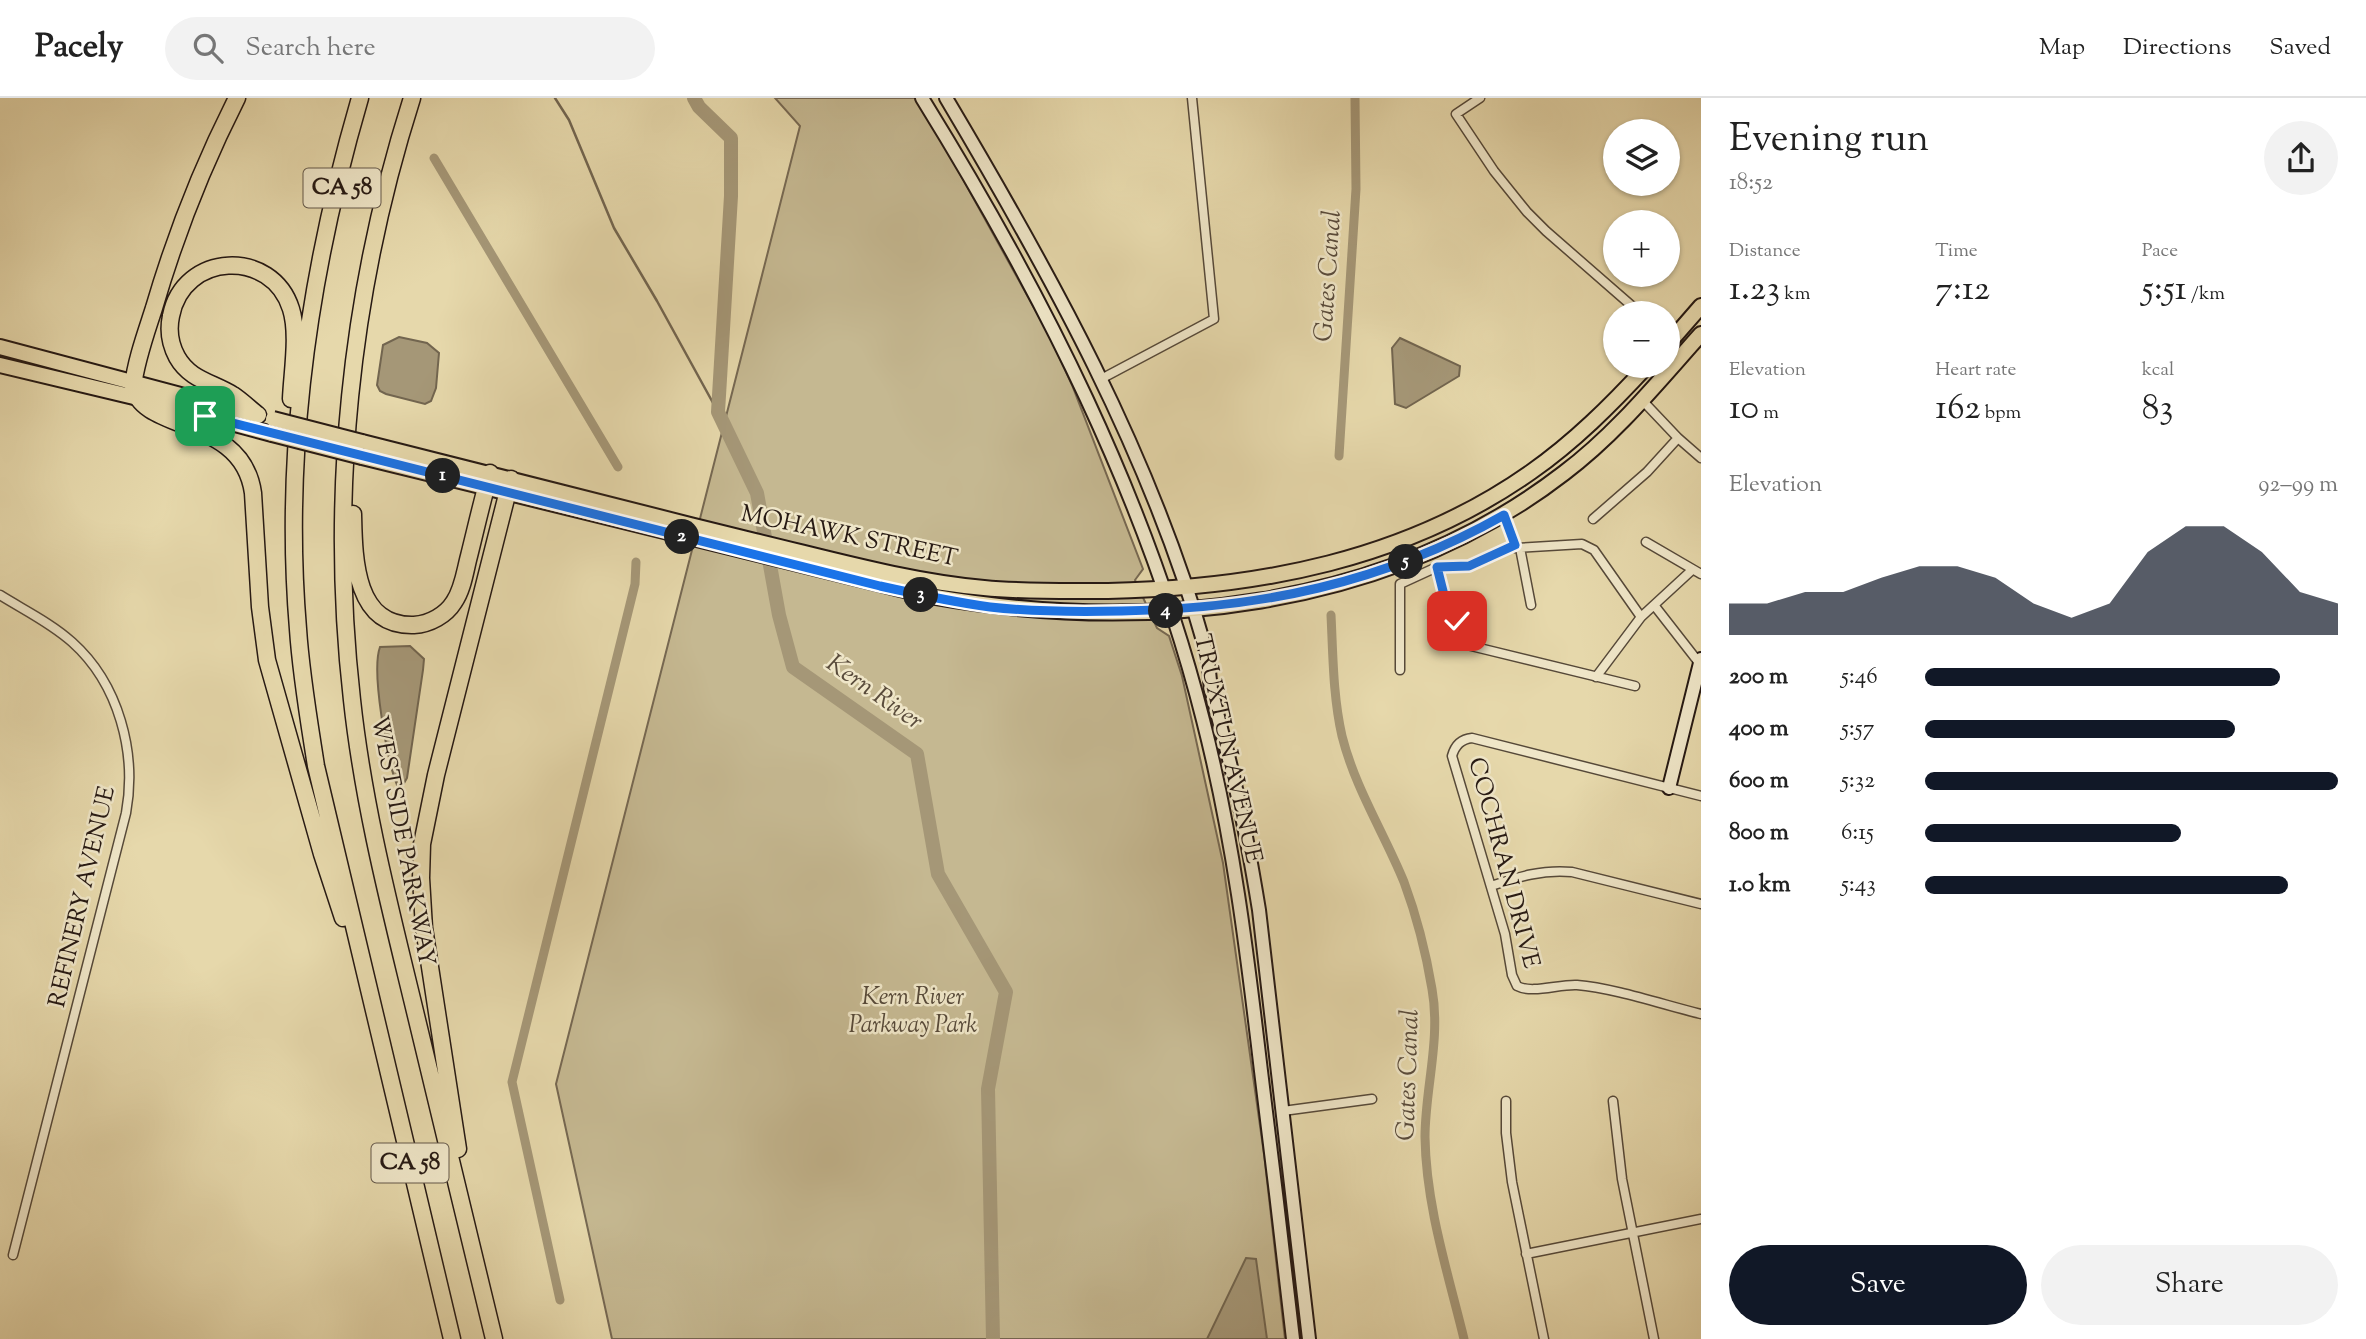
<!DOCTYPE html>
<html lang="en">
<head>
<meta charset="utf-8">
<style>
	body { margin:0; font-family:"Sorts Mill Goudy",serif; background:#f2f2f2; color:#222; height:100vh; display:flex; flex-direction:column; font-size:26px; white-space:nowrap }
	* { box-sizing:border-box; margin:0 }
	p { font-size:23px; color:#767676 }
	.icon { flex:none; width:38px; height:38px; fill:none; stroke:currentColor; stroke-width:2; stroke-linecap:round; stroke-linejoin:round }
	.map { position:relative; flex:1; overflow:hidden }
	.drawer { display:flex; flex-direction:column; background:#fff; width:665px }
	.drawer>* { flex:none }
	.fabs { position:absolute; left:1603px; top:21px; display:grid; gap:14px }
	.fabs a { display:grid; place-items:center; width:77px; height:77px; border-radius:50%; background:#fff; box-shadow:0 2px 5px #0004; font-size:35px }
	.pin { position:absolute; display:grid; place-items:center; width:60px; height:60px; color:#fff; margin:-30px; border-radius:14px; box-shadow:0 4px 10px #0006 }
	.km { position:absolute; width:35px; height:35px; margin:-18px; border-radius:50%; background:#222; color:#fff; font-size:19px; line-height:35px; text-align:center }
	.round { display:grid; place-items:center; flex:none; width:74px; height:74px; border-radius:37px; background:#f2f2f2 }
	.overview { display:flex; align-items:center; justify-content:space-between; height:119px; padding:0 28px }
	h1 { font-size:38px; font-weight:600; line-height:52px }
	.figures { display:grid; grid-template-columns:repeat(3,1fr); gap:10px; height:119px; padding:7px 28px }
	.figures div { display:grid; align-content:center }
	.figures b { font-size:35px; font-weight:600 }
	.figures small { font-size:19px; font-weight:400 }
	.figures p { font-size:19px }
	.chart { height:196px; padding:14px 28px }
	.chart p { display:flex; justify-content:space-between }
	.chart svg { width:100%; height:126px; margin-top:7px; fill:#111827; opacity:.7 }
	.action { display:flex; gap:14px; margin-top:auto; padding:14px 28px }
	.action a { flex:1; height:80px; border-radius:42px; background:#111827; color:#fff; font-size:28px; font-weight:600; line-height:80px; text-align:center }
	.action a+a { background:#f2f2f2; color:#222 }
	ul { padding:0 28px; list-style:none; font-size:23px }
	li { display:grid; grid-template-columns:112px 84px 1fr; align-items:center; height:52px }
	li i { height:18px; border-radius:9px; background:#111827 }
	header { display:flex; align-items:center; gap:42px; box-sizing:border-box; height:98px; padding:0 35px; background:#fff; border-bottom:2px solid #e0e0e0 }
	header strong { font-size:33px }
	nav { display:flex; gap:38px; margin-inline-start:auto; font-size:24px }
	.search { width:490px; height:63px; background:#f2f2f2; display:flex; align-items:center; gap:18px; box-sizing:border-box; padding:0 24px; border-radius:38px; color:#767676; font-size:26px }
	main { display:flex; flex:1; min-height:0 }
	.map>svg:first-child { display:block }
</style>
</head>
<body>
<header>
<strong>Pacely</strong>
<div class="search"><svg class="icon" aria-label="search" viewBox="0 0 24 24"><circle cx="10" cy="10" r="6"/><path d="M15 15l6 6"/></svg>Search here</div>
<nav><a>Map</a><a>Directions</a><a>Saved</a></nav>
</header>
<main>
<div class="map">
<svg width="1701" height="1241" viewBox="0 0 1701 1241">
	<rect width="100%" height="100%" fill="#e6d8ab"/>
	<filter id="stains"><feTurbulence type="fractalNoise" baseFrequency=".00286" numOctaves="4"/><feColorMatrix values="0 0 0 0 .2 0 0 0 0 .09 0 0 0 0 .02 0 0 0 .5 -.17"/></filter>
	<radialGradient id="worn" r=".72"><stop offset=".6" stop-color="#630" stop-opacity="0"/><stop offset="1" stop-color="#630" stop-opacity=".3"/></radialGradient>
	<path fill="#c5b891" stroke="#766852" stroke-width="2" d="M775,0H918L1049,237L1072,287L1143,471L1135,482L1157,530L1169,538L1182,578L1223,765L1264,1056L1285,1241H612L556,986L800,28Z"/>
	<path fill="#a59777" stroke="#72654f" stroke-width="2" d="M399,239L427,245L439,255L436,290L431,303L425,306L386,296L380,293L377,287L383,247Z
		M1400,240L1460,268L1459,278L1406,310L1395,306L1392,250Z
		M410,548L424,561L423,572L407,680L403,687H397C387,662 371,573 380,549Z
		M1246,1160L1256,1161L1267,1241H1207Z"/>
	<g fill="none" stroke-linecap="round" stroke-linejoin="round">
		<path stroke="#72654f" stroke-width="2.5" d="M555,0L569,22L614,130L657,203L718,314"/>
		<path stroke="#a59777" stroke-width="9" d="M434,60L618,369
			M1339,358L1356,91L1355,0
			M1331,517C1333,557 1333,599 1342,638C1355,690 1384,735 1404,784C1417,819 1426,855 1432,891C1441,941 1425,991 1425,1039C1426,1108 1448,1175 1464,1241
			M560,1202L512,984L635,486L636,464"/>
		<path stroke="#a59777" stroke-width="14" d="M694,0L699,9L731,40V98L718,314L757,395L779,517L793,569L917,656L938,776L1006,894L988,991L993,1241"/>
		<defs>
			<path id="street" d="M1480,0L1456,16L1494,73L1527,114L1546,133L1640,215
				M1101,281L1214,221L1192,0
				M1641,301L1678,340L1701,360
				M1504,417L1516,450L1582,446L1594,452L1641,519
				M1593,421L1647,374L1678,340
				M1646,444L1701,476
				M1520,450L1531,507
				M1437,469L1446,505L1467,547L1635,588
				M1692,472L1654,507L1700,566
				M0,497C24,512 51,525 72,544C119,586 137,655 126,715L13,1157
				M1400,572V486L1437,469L1469,468L1515,447
				M1596,579L1641,519L1654,507
				M1701,698L1472,640C1461,641 1455,647 1452,658L1505,836L1512,877L1517,888C1532,896 1559,886 1577,887C1614,890 1664,907 1701,916
				M1491,788C1518,779 1543,771 1572,774L1701,806
				M1506,1003V1035L1512,1084L1544,1241
				M1613,1003L1622,1081L1654,1241
				M1283,1013L1372,1001
				M1526,1156L1701,1121"/>
			<path id="secondary" d="M922,0C1042,194 1147,400 1203,622C1233,739 1247,853 1261,973C1272,1062 1283,1152 1293,1241
				M946,0C1050,175 1151,356 1206,553C1209,565 1209,578 1211,590C1218,621 1227,651 1234,682C1244,725 1252,769 1259,812L1309,1241
				M1669,690L1701,561"/>
			<path id="primary" d="M1668,246L1701,208
				M0,249L256,317
				M0,267L138,300L272,336
				M362,344C494,376 624,411 755,443C831,461 907,483 984,490C1025,494 1067,493 1108,493C1258,490 1406,462 1531,374C1574,344 1611,307 1647,268
				M362,359L929,498C1146,536 1385,513 1564,375C1616,336 1658,284 1701,236"/>
			<path id="highway" d="M237,0C203,67 175,138 154,210C146,235 136,262 133,288C142,336 242,317 253,395L260,509L267,562L322,756L343,820
				M360,0C310,171 283,353 298,531C301,577 309,623 316,668L452,1241
				M412,0C350,194 329,400 352,602C363,704 388,802 412,901C439,1014 467,1128 494,1241
				M258,317C250,311 242,303 233,297C212,284 190,282 177,259C170,246 168,232 171,218C183,154 272,150 291,211C299,236 292,275 291,301
				M353,416C354,459 354,529 414,527C430,526 446,517 454,504C463,491 465,473 469,458C476,430 482,403 490,375
				M458,1051L424,830L421,780L422,746L436,677L511,381"/>
		</defs>
		<use href="#street" stroke="#564939" stroke-width="11"/>
		<use href="#secondary" stroke="#261913" stroke-width="16"/>
		<use href="#primary" stroke="#261913" stroke-width="18"/>
		<use href="#highway" stroke="#261913" stroke-width="19"/>
		<use href="#street" stroke="#efe6c8" stroke-width="8"/>
		<use href="#secondary" stroke="#efe6c8" stroke-width="12"/>
		<use href="#primary" stroke="#e6d8ab" stroke-width="14"/>
		<use href="#highway" stroke="#e6d8ab" stroke-width="16"/>
		<defs>
			<path id="primary-bridge" d="M273,321L362,344
				M272,336L362,359"/>
		</defs>
		<use href="#primary-bridge" stroke="#261913" stroke-width="18" stroke-linecap="butt"/>
		<use href="#primary-bridge" stroke="#e6d8ab" stroke-width="14"/>
	</g>
	<g fill="none" stroke-linecap="round" stroke-linejoin="round">
		<defs>
			<path id="route" d="M205,318L880,488C916,496 953,504 990,509C1034,514 1078,514 1122,513C1259,511 1384,485 1504,417L1515,447L1469,468L1437,469L1446,505L1457,523"/>
		</defs>
		<use href="#route" stroke="#fff" stroke-width="14"/>
		<use href="#route" stroke="#1a73e8" stroke-width="9"/>
	</g>
	<g text-anchor="middle" dominant-baseline="central" stroke-width="5" stroke-linejoin="round" paint-order="stroke">
		<g fill="#efe6c8" stroke="#625649" stroke-width="2">
			<rect x="303.5" y="70.5" width="77" height="39" rx="5"/>
			<rect x="371.5" y="1045.5" width="77" height="39" rx="5"/>
		</g>
		<g font-size="23" font-weight="bold" fill="#261913">
			<text x="342" y="90">CA 58</text>
			<text x="410" y="1065">CA 58</text>
		</g>
		<g font-size="24" fill="#261913" stroke="#efe6c8">
			<text transform="translate(849 439) rotate(12)">MOHAWK STREET</text>
			<text transform="translate(1227 651) rotate(77)">TRUXTUN AVENUE</text>
			<text transform="translate(402 743) rotate(79)">WESTSIDE PARKWAY</text>
			<text transform="translate(1503 765) rotate(75)">COCHRAN DRIVE</text>
			<text transform="translate(83 799) rotate(-77)">REFINERY AVENUE</text>
		</g>
		<g font-size="24" font-style="italic" fill="#564939" stroke="#efe6c8">
			<text x="913" y="900">Kern River<tspan x="913" dy="28">Parkway Park</tspan></text>
		</g>
		<g font-size="26" font-style="italic" fill="#594b3b" stroke="#efe6c8">
			<text transform="translate(1329 178) rotate(-86)">Gates Canal</text>
			<text transform="translate(874 595) rotate(35)">Kern River</text>
			<text transform="translate(1409 977) rotate(-88)">Gates Canal</text>
		</g>
	</g>
	<rect width="100%" height="100%" filter="url(#stains)"/>
	<rect width="100%" height="100%" fill="url(#worn)"/>
</svg>
<div class="fabs">
<a><svg class="icon" aria-label="layers" viewBox="0 0 24 24"><path d="M12 4l9 5-9 5-9-5zM3 14l9 5 9-5"/></svg></a>
<a>+</a>
<a>−</a>
</div>
<div class="pin" style="left:205px;top:318px;background:#1e9e55"><svg class="icon" aria-label="arrive" viewBox="0 0 24 24"><path d="M6 21V4h12l-3 4 3 4H6"/></svg></div>
<div class="pin" style="left:1457px;top:523px;background:#d93025"><svg class="icon" aria-label="check" viewBox="0 0 24 24"><path d="M5 12l5 5 9-10"/></svg></div>
<b class="km" style="left:443px;top:378px">1</b>
<b class="km" style="left:682px;top:439px">2</b>
<b class="km" style="left:921px;top:497px">3</b>
<b class="km" style="left:1166px;top:513px">4</b>
<b class="km" style="left:1406px;top:464px">5</b>
</div>
<section class="drawer">
<div class="overview"><div><h1>Evening run</h1><p>18:52</p></div><a class="round"><svg class="icon" aria-label="share" viewBox="0 0 24 24"><path d="M12 15V3M7 8l5-5 5 5M5 13v7h14v-7"/></svg></a></div>
<div class="figures">
<div><p>Distance</p><b>1.23<small> km</small></b></div>
<div><p>Time</p><b>7:12</b></div>
<div><p>Pace</p><b>5:51<small> /km</small></b></div>
</div>
<div class="figures">
<div><p>Elevation</p><b>10<small> m</small></b></div>
<div><p>Heart rate</p><b>162<small> bpm</small></b></div>
<div><p>kcal</p><b>83</b></div>
</div>
<div class="chart"><p><span>Elevation</span>92–99 m</p>
<svg viewBox="0 0 160 44" preserveAspectRatio="none"><path d="M0 44V33L10 33L20 29L30 29L40 24L50 20L60 20L70 24L80 33L90 38L100 33L110 15L120 6L130 6L140 15L150 29L160 33V44z"/></svg>
</div>
<ul>
<li><b>200 m</b>5:46<i style="width:86%"></i></li>
<li><b>400 m</b>5:57<i style="width:75%"></i></li>
<li><b>600 m</b>5:32<i style="width:100%"></i></li>
<li><b>800 m</b>6:15<i style="width:62%"></i></li>
<li><b>1.0 km</b>5:43<i style="width:88%"></i></li>
</ul>
<div class="action"><a>Save</a><a>Share</a></div>
</section>
</main>
</body>
</html>
